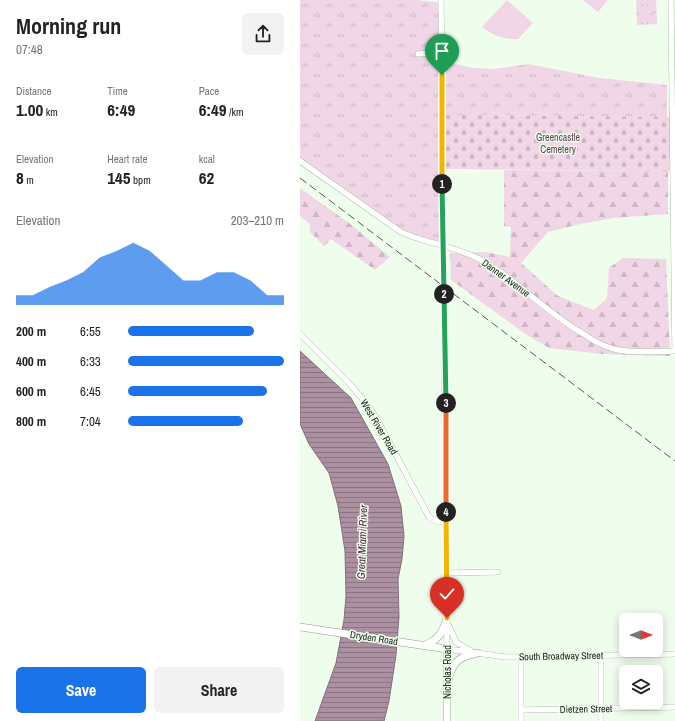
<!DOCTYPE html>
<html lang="en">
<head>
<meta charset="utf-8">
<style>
	body { margin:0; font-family:"Archivo Narrow",sans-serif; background:#f2f2f2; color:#222; height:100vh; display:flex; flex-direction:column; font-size:15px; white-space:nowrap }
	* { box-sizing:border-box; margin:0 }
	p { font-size:13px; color:#767676 }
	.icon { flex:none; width:22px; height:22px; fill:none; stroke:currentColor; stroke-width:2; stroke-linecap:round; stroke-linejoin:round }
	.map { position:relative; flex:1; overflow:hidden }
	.details { display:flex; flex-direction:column; background:#fff; width:300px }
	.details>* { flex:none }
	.needle { width:26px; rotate:90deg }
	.fabs { position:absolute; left:319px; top:613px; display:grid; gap:8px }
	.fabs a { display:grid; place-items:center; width:44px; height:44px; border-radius:6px; background:#fff; box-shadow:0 2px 10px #0003; font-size:20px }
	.pin { position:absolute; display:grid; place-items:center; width:34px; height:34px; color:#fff; margin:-41px -17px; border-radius:50% 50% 50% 0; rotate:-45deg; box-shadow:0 0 4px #0007 }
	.pin .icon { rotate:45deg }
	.km { position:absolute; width:20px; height:20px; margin:-10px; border-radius:50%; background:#222; color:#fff; font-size:11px; line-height:20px; text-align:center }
	.round { display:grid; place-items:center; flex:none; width:42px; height:42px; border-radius:6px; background:#f2f2f2 }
	.summary { display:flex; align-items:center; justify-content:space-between; height:68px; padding:0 16px }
	h1 { font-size:22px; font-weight:700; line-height:30px }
	.stats { display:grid; grid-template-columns:repeat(3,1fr); gap:6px; height:68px; padding:4px 16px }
	.stats div { display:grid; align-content:center }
	.stats b { font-size:17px; font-weight:700 }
	.stats small { font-size:11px; font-weight:400 }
	.stats p { font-size:11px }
	.chart { height:112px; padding:8px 16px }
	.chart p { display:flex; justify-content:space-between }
	.chart svg { width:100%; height:72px; margin-top:4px; fill:#1a73e8; opacity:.7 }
	.cta { display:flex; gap:8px; margin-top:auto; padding:8px 16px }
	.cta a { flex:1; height:46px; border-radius:6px; background:#1a73e8; color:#fff; font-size:16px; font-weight:700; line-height:46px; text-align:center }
	.cta a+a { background:#f2f2f2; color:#222 }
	ul { padding:0 16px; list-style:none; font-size:13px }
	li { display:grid; grid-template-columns:64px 48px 1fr; align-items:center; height:30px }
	li i { height:10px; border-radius:5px; background:#1a73e8 }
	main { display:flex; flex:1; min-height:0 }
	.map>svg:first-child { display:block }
</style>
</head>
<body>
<main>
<section class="details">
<div class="summary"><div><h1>Morning run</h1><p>07:48</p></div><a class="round"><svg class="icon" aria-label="share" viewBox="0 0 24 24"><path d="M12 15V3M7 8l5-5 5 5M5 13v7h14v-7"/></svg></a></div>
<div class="stats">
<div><p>Distance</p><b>1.00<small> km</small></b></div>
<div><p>Time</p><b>6:49</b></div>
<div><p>Pace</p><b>6:49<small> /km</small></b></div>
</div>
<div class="stats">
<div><p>Elevation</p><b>8<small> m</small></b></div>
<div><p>Heart rate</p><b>145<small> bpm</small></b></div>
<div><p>kcal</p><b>62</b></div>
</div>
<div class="chart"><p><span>Elevation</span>203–210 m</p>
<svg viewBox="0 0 160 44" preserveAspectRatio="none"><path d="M0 44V38L10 38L20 33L30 29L40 24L50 15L60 11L70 6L80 11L90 20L100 29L110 29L120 24L130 24L140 29L150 38L160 38V44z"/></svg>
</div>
<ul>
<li><b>200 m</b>6:55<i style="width:81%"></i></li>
<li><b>400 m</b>6:33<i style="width:100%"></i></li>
<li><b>600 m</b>6:45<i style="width:89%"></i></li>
<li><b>800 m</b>7:04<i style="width:74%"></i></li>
</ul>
<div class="cta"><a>Save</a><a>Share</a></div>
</section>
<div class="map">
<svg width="375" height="721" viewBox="0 0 375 721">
	<defs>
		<pattern id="grass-tufts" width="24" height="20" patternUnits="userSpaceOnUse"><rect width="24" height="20" fill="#f0d6e6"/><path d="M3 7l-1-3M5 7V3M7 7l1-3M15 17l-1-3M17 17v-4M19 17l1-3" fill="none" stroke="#ceb8c5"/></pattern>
		<pattern id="forest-firs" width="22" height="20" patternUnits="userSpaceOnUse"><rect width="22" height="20" fill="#f0d6e6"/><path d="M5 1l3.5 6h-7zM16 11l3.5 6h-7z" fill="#ceb8c5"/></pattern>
		<pattern id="cemetery-stones" width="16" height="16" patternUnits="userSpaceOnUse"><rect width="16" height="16" fill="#f0d6e6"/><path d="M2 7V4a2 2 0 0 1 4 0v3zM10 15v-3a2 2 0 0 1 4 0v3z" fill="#ceb8c5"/></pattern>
		<pattern id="park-crowns" width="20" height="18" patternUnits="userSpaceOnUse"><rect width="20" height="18" fill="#f0d6e6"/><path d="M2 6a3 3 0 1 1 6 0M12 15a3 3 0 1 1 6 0" fill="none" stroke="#ceb8c5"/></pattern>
		<pattern id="water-rules" width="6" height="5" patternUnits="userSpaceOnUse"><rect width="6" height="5" fill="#ac90a1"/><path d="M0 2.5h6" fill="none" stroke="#8c7683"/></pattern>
	</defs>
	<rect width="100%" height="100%" fill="#effded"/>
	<path fill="url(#grass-tufts)" d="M0,0H118L141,3L143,245L110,236L0,161Z
		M147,64H156L173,68L194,69L228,64L299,78L367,85V117L145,115Z"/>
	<path fill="url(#forest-firs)" d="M204,170L368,171V214L313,218L280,224L248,232L221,263L258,296L294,310L307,298L309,268L323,258L366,259L370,356L302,354L249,348L227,335L151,280L150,253L185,252L210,257L211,227L204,226Z
		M0,188L53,226L90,257L75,270L31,239L24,246L10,232V224L0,216Z"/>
	<path fill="url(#cemetery-stones)" d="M142,115L372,117L373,171L142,169Z"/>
	<path fill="url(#park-crowns)" d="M336,0H356L357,24L337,25Z"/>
	<path fill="#f0d6e6" d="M207,0L233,23L218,39C203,39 194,36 182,27Z
		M283,0H308L298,12Z
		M339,0H352V4L339,5Z
		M353,7V13L340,14V8Z
		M340,16H353V22L340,23Z"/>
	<path fill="url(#water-rules)" stroke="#82717a" d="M0,351L51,398L88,464L101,506L104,536L102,559L98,579L99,617L96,655L89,701L84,721H15L36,663L44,620L46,596L45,551L38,506L29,473L9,444L0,424Z"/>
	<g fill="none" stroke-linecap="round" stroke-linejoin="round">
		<defs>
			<path id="minor" d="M141,0L147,649L206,657L375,654
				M118,54L142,52
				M0,161L101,232C127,244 156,246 181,260C217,280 246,312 282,333C292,340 302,346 314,349C334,354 355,351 375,351L371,0
				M0,334L49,383L66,403L77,419L129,517L138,522H146
				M147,573L198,572
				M149,626L156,642L171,651
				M221,657V721
				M222,710L375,707
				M301,721V656"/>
			<path id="major" d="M0,627L147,649V721
				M124,645C138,641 143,632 147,618
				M149,677C154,660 160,657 177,653"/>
		</defs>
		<use href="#minor" stroke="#89a086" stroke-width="6"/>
		<use href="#major" stroke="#89a086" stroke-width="8"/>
		<use href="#minor" stroke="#fff" stroke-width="5.5"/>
		<use href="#major" stroke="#fff" stroke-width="7"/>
		<path stroke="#525c50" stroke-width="1" stroke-dasharray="8 4" stroke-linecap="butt" d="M0,178L375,461"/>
	</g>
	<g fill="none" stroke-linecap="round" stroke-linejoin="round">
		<defs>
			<path id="split-1" d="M142,75V184"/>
			<path id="split-2" d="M142,184L144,294"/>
			<path id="split-3" d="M144,294L146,403"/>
			<path id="split-4" d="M146,403V512"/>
			<path id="split-5" d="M146,512L147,618"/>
		</defs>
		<use href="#split-1" stroke="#fff" stroke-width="8"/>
		<use href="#split-2" stroke="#fff" stroke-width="8"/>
		<use href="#split-3" stroke="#fff" stroke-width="8"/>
		<use href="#split-4" stroke="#fff" stroke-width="8"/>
		<use href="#split-5" stroke="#fff" stroke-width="8"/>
		<use href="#split-1" stroke="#f5b400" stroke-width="5"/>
		<use href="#split-2" stroke="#22a559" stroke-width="5"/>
		<use href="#split-3" stroke="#22a559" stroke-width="5"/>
		<use href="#split-4" stroke="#f0652b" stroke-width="5"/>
		<use href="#split-5" stroke="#f5b400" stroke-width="5"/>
	</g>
	<g text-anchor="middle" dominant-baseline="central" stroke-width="3" stroke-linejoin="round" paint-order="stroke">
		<g font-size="10" fill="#683e5a" stroke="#effded">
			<text x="258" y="137">Greencastle<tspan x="258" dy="12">Cemetery</tspan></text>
		</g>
		<g font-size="10" fill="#20291f" stroke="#effded">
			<text transform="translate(206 278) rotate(36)">Danner Avenue</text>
			<text transform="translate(79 427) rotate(59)">West River Road</text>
			<text transform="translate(74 638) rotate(9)">Dryden Road</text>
			<text transform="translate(261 656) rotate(-1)">South Broadway Street</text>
			<text transform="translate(147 672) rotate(-90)">Nicholas Road</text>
			<text transform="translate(286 709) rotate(-1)">Dietzen Street</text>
		</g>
		<g font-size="11" font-style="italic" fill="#4f2743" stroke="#effded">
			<text transform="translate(62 542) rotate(-88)">Great Miami River</text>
		</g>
	</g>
</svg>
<div class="fabs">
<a><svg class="needle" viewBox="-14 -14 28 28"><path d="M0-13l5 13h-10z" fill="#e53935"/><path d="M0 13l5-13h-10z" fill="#767676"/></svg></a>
<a><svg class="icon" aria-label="layers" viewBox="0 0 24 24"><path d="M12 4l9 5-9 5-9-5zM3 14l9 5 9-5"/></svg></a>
</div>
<div class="pin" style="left:142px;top:75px;background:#1e9e55"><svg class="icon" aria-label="arrive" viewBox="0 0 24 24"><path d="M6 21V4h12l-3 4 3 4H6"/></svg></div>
<div class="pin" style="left:147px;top:618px;background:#d93025"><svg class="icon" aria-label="check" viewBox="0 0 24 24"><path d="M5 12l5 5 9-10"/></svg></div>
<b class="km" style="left:142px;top:184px">1</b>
<b class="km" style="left:144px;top:294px">2</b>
<b class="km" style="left:146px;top:403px">3</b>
<b class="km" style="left:146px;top:512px">4</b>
</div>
</main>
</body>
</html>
